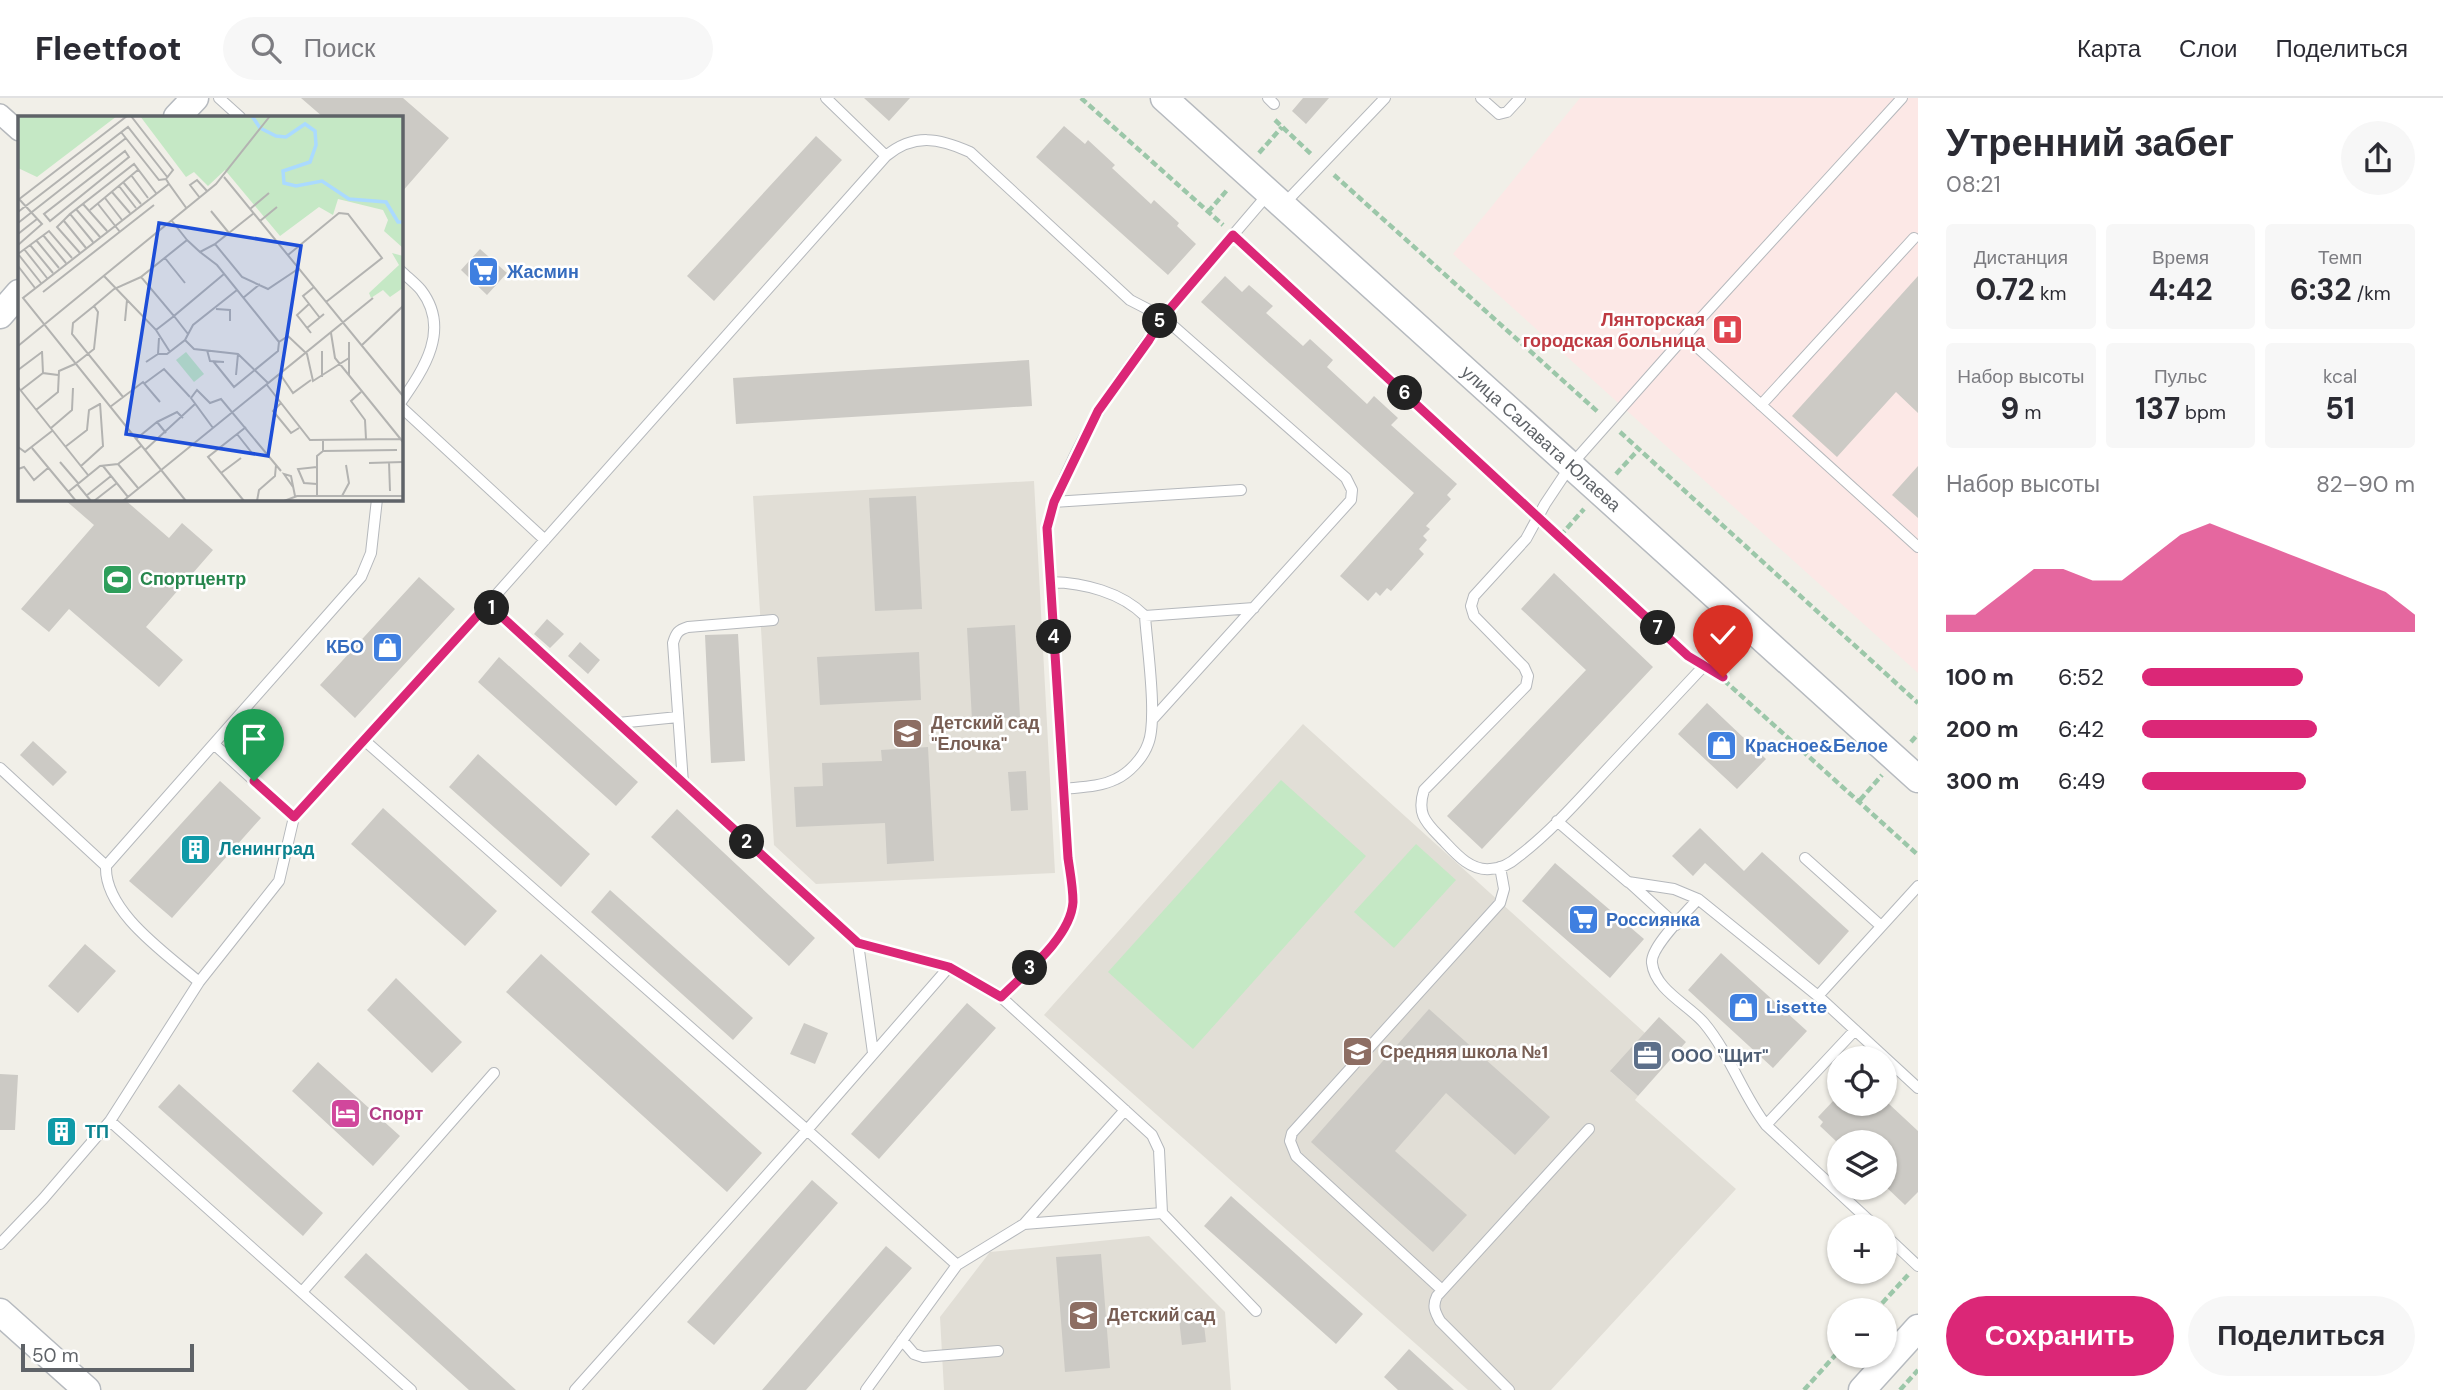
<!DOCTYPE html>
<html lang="ru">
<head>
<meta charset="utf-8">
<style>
	body { margin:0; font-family:"DM Sans",sans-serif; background:#f7f7f7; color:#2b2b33; height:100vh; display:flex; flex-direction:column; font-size:26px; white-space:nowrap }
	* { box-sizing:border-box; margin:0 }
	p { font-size:23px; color:#7c7c81 }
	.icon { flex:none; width:38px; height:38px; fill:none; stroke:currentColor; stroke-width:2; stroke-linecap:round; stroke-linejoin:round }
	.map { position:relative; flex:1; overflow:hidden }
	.panel { display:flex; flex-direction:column; background:#fff; width:525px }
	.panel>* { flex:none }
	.buttons { position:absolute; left:1827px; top:948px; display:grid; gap:14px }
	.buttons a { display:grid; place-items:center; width:70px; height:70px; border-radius:50%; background:#fff; box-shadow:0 2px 5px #0004; font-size:35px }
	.scale { position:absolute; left:21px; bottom:18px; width:173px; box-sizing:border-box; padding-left:7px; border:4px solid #5f6368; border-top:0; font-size:19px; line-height:24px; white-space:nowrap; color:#5f6368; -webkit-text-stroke:5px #fff; paint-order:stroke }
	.pin { position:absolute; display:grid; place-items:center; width:60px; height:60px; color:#fff; margin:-72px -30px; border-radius:50% 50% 50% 0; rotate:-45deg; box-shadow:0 0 7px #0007 }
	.pin .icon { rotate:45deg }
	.km { position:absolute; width:35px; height:35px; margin:-18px; border-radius:50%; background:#222; color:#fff; font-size:19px; line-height:35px; text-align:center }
	.round { display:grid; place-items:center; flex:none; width:74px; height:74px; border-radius:37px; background:#f7f7f7 }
	.summary { display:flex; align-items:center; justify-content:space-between; height:119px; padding:0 28px }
	h1 { font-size:38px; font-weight:700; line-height:52px }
	.stats { display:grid; grid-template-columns:repeat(3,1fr); gap:10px; height:119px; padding:7px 28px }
	.stats div { display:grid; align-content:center; border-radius:7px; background:#f7f7f7; text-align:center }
	.stats b { font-size:30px; font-weight:700 }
	.stats small { font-size:19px; font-weight:400 }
	.stats p { font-size:19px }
	.chart { height:196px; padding:14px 28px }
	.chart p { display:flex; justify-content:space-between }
	.chart svg { width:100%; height:126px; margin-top:7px; fill:#db2777; opacity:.7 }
	.primary-button { display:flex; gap:14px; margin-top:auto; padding:14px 28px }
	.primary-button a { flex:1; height:80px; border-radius:42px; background:#db2777; color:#fff; font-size:28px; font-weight:700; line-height:80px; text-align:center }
	.primary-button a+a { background:#f7f7f7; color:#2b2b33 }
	ul { padding:0 28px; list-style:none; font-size:23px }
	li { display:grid; grid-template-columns:112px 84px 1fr; align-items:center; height:52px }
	li i { height:18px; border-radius:9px; background:#db2777 }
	header { display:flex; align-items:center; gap:42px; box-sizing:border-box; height:98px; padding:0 35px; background:#fff; border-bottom:2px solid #e1e1e2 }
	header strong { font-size:33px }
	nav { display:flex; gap:38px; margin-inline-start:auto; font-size:24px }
	.search { width:490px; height:63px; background:#f7f7f7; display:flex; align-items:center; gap:18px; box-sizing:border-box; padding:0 24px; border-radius:38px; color:#7c7c81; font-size:26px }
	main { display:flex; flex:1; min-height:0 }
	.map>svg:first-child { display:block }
</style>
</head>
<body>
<header>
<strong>Fleetfoot</strong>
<div class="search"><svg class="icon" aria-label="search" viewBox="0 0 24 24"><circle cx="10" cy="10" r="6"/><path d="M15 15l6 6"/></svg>Поиск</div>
<nav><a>Карта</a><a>Слои</a><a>Поделиться</a></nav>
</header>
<main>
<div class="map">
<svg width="1918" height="1292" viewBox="0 0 1918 1292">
	<rect width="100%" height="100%" fill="#f1efe8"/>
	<path fill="#e1ded6" d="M1034,383L1055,775L816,786L774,747L753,398Z
		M1303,626L1645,935L1611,974L1638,998L1635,1002L1736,1091L1551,1292H1468L1044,917Z
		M1149,1138L1225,1214L1231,1292H944L940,1219L990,1154Z"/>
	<path fill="#fce8e6" d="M1580,0H1918V575L1453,156Z"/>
	<path fill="#c5e8c5" d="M1281,682L1366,758L1193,951L1108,874Z
		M1416,746L1456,782L1394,850L1354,814Z"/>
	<path fill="#cccac5" d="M301,0H403L449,40L401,95V19H323Z
		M864,0H910L889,23Z
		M1303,0H1329L1306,26L1292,13Z
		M1064,28L1085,46L1088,42L1115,67L1112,70L1151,106L1154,102L1179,125L1177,128L1196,146L1168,177L1036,59Z
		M816,38L842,62L714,203L687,178Z
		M480,151L507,175L487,197L461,172Z
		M1225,178L1242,194L1249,187L1273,208L1266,215L1303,248L1310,241L1333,262L1327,269L1367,306L1374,298L1398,320L1391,327L1457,386L1447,397L1451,401L1426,428L1430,431L1423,438L1427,442L1419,451L1424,456L1391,493L1387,490L1380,498L1376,494L1368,503L1340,478L1414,395L1201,204Z
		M1918,178V315L1896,294L1837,359L1792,318Z
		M1029,262L1032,308L736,326L733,280Z
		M1918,368V420L1892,397Z
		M916,398L922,511L875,513L869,400Z
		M64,401H124L169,440L182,425L213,452L146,529L183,562L159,589L69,511L49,534L21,511L94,427Z
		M1554,475L1653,569L1482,751L1447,718L1586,572L1521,511Z
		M419,479L455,511L355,620L320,587Z
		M547,521L564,536L550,550L534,536Z
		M1015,527L1020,619L972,622L967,530Z
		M738,536L745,663L711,665L705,537Z
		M580,544L600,562L588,576L568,558Z
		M919,554L921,602L820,607L817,559Z
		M499,559L638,684L616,708L478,584Z
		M1707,605L1766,661L1737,691L1678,636Z
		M33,643L67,674L53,688L20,657Z
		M928,649L934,763L887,766L885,725L796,729L794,689L823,688L822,665L882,663L881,652Z
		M478,656L590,756L561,789L449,689Z
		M1026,673L1028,712L1011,713L1008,674Z
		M220,683L261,720L172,820L129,783Z
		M383,710L497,813L465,848L351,746Z
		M677,711L815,840L789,868L651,739Z
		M1700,730L1744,773L1762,754L1849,833L1819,867L1705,765L1693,778L1672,758Z
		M1555,765L1644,841L1610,880L1522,803Z
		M610,792L753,920L733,942L591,814Z
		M85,846L116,873L78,915L48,888Z
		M1721,855L1807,933L1773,970L1688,892Z
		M541,856L762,1055L727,1094L506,894Z
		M396,880L462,944L432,975L367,912Z
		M967,905L996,930L879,1061L851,1036Z
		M1429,911L1550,1019L1515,1057L1446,995L1395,1053L1467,1117L1433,1154L1311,1044Z
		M1659,919L1686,944L1638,998L1610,973Z
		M804,925L828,935L815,966L790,956Z
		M318,964L400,1038L373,1068L292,993Z
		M0,976L18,977L15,1032H0Z
		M179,986L323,1115L303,1138L158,1009Z
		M1834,1002L1838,1006H1889L1918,1033V1094L1905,1107L1885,1088V1045H1838L1820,1028L1823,1024L1818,1019Z
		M812,1082L838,1105L714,1247L687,1224Z
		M1231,1098L1363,1216L1336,1246L1204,1128Z
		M886,1148L912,1170L806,1292H762Z
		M366,1155L516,1292H469L344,1179Z
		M1101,1156L1110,1270L1065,1274L1056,1159Z
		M1202,1210L1206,1244L1182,1247L1178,1213Z
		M1409,1251L1454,1292H1398L1384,1279Z"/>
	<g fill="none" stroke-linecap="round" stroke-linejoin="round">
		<defs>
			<path id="lane" d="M219,0L240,19
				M826,0L886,58
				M1268,0L1274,6
				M1481,0L1499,16L1507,14L1520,0
				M1283,107L1385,0
				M401,173C407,179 415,185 421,192C451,231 424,271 401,304
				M1685,238L1918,449
				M1761,307L1914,140
				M401,309L545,442
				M1053,404L1241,392
				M1051,484C1084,485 1121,494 1145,518L1254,510
				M488,506L858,845L949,869L1001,899L1152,1037L1159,1052L1162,1115
				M1744,525C1700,572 1657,618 1613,665C1583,697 1553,732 1519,758C1511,765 1501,771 1490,771C1468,773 1453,752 1439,738C1424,723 1417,714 1424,692L1526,588L1528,578L1524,569L1474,518L1471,508L1474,498L1526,441L1545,406L1571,367L1702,219L1902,0
				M618,625L678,619
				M364,642L807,1032L949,869
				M215,647L294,719
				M0,670L106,768
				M683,685L673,545C676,535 678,532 688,529L773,522
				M1063,691C1081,689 1100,689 1116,681C1129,675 1143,660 1148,646C1158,622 1147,548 1145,518
				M1557,723L1628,784L1674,791L1698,801L1818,898L1918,990
				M1805,760L1881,828
				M1629,784L1676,827
				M1698,801C1687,814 1650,849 1652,865C1655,892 1689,907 1704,925C1730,956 1742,996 1766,1027
				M858,845L873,955
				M199,884L279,783L294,719L488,506L886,58C914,35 939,40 970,54L1130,202L1163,219L1346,380L1352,392L1351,402L1152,622
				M1818,898L1918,788
				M1001,899C1025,875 1071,840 1073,804C1073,789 1070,774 1068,760L1047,430C1058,386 1086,332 1111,294C1128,269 1147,245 1163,219L1269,95
				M1855,932L1766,1027L1876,1129
				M110,1023L199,884C167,856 104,814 106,768L361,479L371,455L377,401
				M1024,1126L1162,1115L1256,1213
				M1885,1137L1918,1168
				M0,1146L43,1101L110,1023L411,1292
				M957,1167L1024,1126L1125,1012
				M1442,1192L1296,1058L1290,1043L1292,1035L1500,805L1504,791L1500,769
				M302,1194L494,975
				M902,1242L914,1256L923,1259L998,1253
				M575,1292L807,1032L957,1167L866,1292
				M1509,1292L1440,1223C1435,1214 1432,1208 1437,1198L1589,1031"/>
			<path id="street" d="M0,16L19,33"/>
			<g id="secondary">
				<path id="s1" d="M1164,0L1918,681"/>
				<path d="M177,19L195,0"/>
				<path d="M0,217L19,195"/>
				<path d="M0,1214L87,1292"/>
				<path d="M1862,1292L1918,1230"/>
			</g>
		</defs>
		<use href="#lane" stroke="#b5b8bc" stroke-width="12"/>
		<use href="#street" stroke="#b5b8bc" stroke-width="22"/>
		<use href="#secondary" stroke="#b6babf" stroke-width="29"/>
		<path stroke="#9cc7a9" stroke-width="4.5" stroke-dasharray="7 3.5" stroke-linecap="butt" d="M1081,0L1223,127
			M1275,22L1312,57
			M1259,55L1282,29
			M1334,77L1598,314
			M1208,114L1228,91
			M1245,147L1526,407
			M1620,334L1918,605
			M1616,376L1639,351
			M1548,427L1690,559
			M1560,438L1584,411
			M1716,575L1918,757
			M1911,644L1918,636
			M1860,702L1882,677
			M1875,1213L1908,1177
			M1804,1292L1839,1253
			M1900,1292L1918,1272"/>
		<use href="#lane" stroke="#fff" stroke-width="10"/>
		<use href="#street" stroke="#fff" stroke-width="19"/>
		<use href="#secondary" stroke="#fff" stroke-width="26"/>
	</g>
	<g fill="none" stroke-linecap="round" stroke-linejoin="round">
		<defs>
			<path id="route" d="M254,683L294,719L488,506L858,845L949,869L1001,899C1025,875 1071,839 1073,804C1073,789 1070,774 1068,760L1047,430L1054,404L1098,313L1149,242L1163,219L1233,137L1688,558L1723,579"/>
		</defs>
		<use href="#route" stroke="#fff" stroke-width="14"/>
		<use href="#route" stroke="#db2777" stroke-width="9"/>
	</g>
	<defs>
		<symbol id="supermarket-square" viewBox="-11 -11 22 22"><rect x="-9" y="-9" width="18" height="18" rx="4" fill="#3f7fe0" stroke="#fff"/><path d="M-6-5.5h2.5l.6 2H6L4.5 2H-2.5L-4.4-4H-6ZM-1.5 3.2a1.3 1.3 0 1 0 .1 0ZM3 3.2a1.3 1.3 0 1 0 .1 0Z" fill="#fff"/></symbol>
		<symbol id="hospital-square" viewBox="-11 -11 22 22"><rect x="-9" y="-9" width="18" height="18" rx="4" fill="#e0444e" stroke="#fff"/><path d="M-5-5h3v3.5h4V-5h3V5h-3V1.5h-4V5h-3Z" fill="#fff"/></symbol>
		<symbol id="stadium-square" viewBox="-11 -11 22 22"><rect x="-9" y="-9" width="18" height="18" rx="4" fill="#2e9e5b" stroke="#fff"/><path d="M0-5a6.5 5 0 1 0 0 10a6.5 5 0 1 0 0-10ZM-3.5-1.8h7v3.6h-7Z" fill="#fff"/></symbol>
		<symbol id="shop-square" viewBox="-11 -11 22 22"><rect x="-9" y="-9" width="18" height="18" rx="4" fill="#3f7fe0" stroke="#fff"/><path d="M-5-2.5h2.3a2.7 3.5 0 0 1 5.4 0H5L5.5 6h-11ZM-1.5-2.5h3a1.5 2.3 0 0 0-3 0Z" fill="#fff"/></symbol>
		<symbol id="school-square" viewBox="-11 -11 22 22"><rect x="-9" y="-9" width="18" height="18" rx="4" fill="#8d6e63" stroke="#fff"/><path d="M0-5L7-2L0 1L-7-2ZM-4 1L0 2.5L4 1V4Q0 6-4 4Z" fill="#fff"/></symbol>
		<symbol id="building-square" viewBox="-11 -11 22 22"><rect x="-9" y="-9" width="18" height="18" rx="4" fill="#0f9aa8" stroke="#fff"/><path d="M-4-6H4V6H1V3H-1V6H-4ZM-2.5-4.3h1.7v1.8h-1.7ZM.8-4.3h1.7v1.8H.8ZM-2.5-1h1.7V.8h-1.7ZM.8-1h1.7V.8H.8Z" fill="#fff"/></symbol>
		<symbol id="office-square" viewBox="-11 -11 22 22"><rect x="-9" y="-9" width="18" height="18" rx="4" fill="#5c6f8a" stroke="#fff"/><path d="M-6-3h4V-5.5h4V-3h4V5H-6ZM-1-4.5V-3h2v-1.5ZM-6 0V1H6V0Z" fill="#fff"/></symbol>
		<symbol id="hotel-square" viewBox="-11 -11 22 22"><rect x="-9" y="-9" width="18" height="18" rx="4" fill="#d1479c" stroke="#fff"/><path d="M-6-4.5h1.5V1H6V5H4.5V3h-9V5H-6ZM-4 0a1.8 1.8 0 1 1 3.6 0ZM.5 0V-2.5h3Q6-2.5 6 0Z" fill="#fff"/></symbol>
	</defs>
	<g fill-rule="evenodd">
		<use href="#supermarket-square" x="466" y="156" width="35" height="35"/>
		<use href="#hospital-square" x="1710" y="214" width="35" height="35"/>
		<use href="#stadium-square" x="100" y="464" width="35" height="35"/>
		<use href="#shop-square" x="370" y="532" width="35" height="35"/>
		<use href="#school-square" x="890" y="618" width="35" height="35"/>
		<use href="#shop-square" x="1704" y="630" width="35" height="35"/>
		<use href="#building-square" x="178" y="734" width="35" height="35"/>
		<use href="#supermarket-square" x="1566" y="804" width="35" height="35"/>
		<use href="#shop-square" x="1726" y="892" width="35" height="35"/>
		<use href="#school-square" x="1340" y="936" width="35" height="35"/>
		<use href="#office-square" x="1630" y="940" width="35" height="35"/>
		<use href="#hotel-square" x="328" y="998" width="35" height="35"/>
		<use href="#building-square" x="44" y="1016" width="35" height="35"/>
		<use href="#school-square" x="1066" y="1200" width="35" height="35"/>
	</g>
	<g text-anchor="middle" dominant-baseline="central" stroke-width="5" stroke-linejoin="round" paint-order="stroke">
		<g font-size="18" font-weight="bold" fill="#366cbe" stroke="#fff" text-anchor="start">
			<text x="507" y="174">Жасмин</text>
			<text x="364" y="549" text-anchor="end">КБО</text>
			<text x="1745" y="648">Красное&amp;Белое</text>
			<text x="1606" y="822">Россиянка</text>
			<text x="1766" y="909">Lisette</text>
		</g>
		<g font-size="18" font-weight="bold" fill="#be3a42" stroke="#fff" text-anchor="end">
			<text x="1705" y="222">Лянторская<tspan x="1705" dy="21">городская больница</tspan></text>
		</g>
		<g font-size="18" fill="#5f6368" stroke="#fff">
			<text stroke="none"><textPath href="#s1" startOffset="508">улица Салавата Юлаева</textPath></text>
		</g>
		<g font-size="18" font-weight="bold" fill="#27864d" stroke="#fff" text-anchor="start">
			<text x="140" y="481">Спортцентр</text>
		</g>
		<g font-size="18" font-weight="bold" fill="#785e54" stroke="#fff" text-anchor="start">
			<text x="931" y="625">Детский сад<tspan x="931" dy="21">"Елочка"</tspan></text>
			<text x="1380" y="954">Средняя школа №1</text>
			<text x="1107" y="1217">Детский сад</text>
		</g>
		<g font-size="18" font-weight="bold" fill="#0d838f" stroke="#fff" text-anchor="start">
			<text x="219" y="751">Ленинград</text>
			<text x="85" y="1034">ТП</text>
		</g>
		<g font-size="18" font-weight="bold" fill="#4e5e75" stroke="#fff" text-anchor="start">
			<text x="1671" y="958">ООО "Щит"</text>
		</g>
		<g font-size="18" font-weight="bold" fill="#b23c85" stroke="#fff" text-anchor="start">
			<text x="369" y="1016">Спорт</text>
		</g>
	</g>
	<g transform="translate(18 18)">
		<rect width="385" height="385" fill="#f1efe8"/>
		<path d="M0,0H99L19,61L0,52ZM122,0H385V132L366,115L370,104L365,94L320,83L315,99L301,91L262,120L207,54L190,70L176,56L168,61ZM374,137L385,140V172L372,181L365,174L353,182L351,177L381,149ZM168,236L186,258L176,266L158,244Z" fill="#c5e8c5"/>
		<path fill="none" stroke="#aadaff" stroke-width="3.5" d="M234,0L242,12L258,20L268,21L287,8L297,15L298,29L292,46L265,55L266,67L278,70L304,65L331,83L368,86L380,106H385"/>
		<path fill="none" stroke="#b3b3b1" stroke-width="2" d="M113,0L155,54L148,63L151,68M103,16L141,64L148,63M107,35L111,41L32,105L26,98ZM113,59L130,82M206,61L385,280M105,66L123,88M101,70L118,92M94,76L112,97M87,82L104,104M182,82L172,69L179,64L189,75M0,84L109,0M65,88L89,115M80,88L102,116M58,93L82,121M232,93L251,77M72,94L121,53M193,95L211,117M0,96L110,11L150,62M52,98L39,111L62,137M46,105L68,132M242,105L259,91M0,107L108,22M0,118L19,103M25,119L48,147M18,124L41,152M169,124L182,136L197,128L224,161L250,173L280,153M75,126L52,98L116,48L138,77M197,128L236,97M0,129L24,108L1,83M12,129L35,157M6,133L29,162M182,136L199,149L261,226M0,138L31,115L54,142M0,138L23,167M270,139L321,97L330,98L364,142L308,186M147,142L167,167M0,150L17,172M86,160L138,214L156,200L123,161L169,124L154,105M296,171L285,180L302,202M25,176L136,89M225,182L242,168M291,188L279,199L293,217M76,190L55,207L54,218L105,281M198,193L212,194V205M107,205L109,184M289,212L306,198M138,214L152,236M313,217L317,242L385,326M170,218L156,200L206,158M167,224L176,233L220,238L250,267M331,226V259M344,229L385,190M0,230L198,68L252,0M189,234L192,245L206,246M24,235L25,257L40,259M304,235V261M140,238H149L167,224L175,209L219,174M195,245L216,271L260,235L261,226L270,220L289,238L295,265L331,242M128,246L140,238L141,222M57,248L76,233L80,196L76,190L96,173L123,161M0,254L24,236M262,258L275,277L293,264M218,259L220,238M127,267L146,253L172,281M249,269L292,324L383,323M0,271L70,359M3,274L25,257M343,276L333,285L347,304L348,323M263,287L255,295L273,317L281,312M92,291L125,266L142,286M18,294L40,276L41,255L57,248M139,306L159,296L165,302M33,312L54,294L55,272M195,312L173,282L179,274L192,287L203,283L263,355M219,318L234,337M118,323L139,306L148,317M0,331L7,336L34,315M47,331L69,314L71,294L82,288M14,332L58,385M127,334L177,288M305,335L379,334M42,346L60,367M371,346L372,375M351,347L385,346M100,348L120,372M63,350L85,330L82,287M85,350L110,381M0,353L6,351L16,364L30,352M203,357L223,342M59,368L73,385M299,368L286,367L280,353L299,351M275,371L266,358L273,360L277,380M50,376L82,350L100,348L123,330M68,380L93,360M299,380V340L305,335V324M324,380L331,367L328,349M76,385L99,367M105,385L355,182M168,385L5,182L151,68L169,93M226,385L190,341L228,311M239,385L241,374L257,360L258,349M266,385L279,380H385"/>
		<path fill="#1d4ed8" fill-opacity="0.15" stroke="#1d4ed8" stroke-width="3.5" d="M141,107L283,130L250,340L108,318Z"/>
		<rect width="385" height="385" fill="none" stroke="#5f6368" stroke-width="3.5"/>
	</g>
</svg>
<div class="buttons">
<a><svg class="icon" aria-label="locate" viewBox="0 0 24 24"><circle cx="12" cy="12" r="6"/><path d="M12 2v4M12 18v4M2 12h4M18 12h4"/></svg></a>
<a><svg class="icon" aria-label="layers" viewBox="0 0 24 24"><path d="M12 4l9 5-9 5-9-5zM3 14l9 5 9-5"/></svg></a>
<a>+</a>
<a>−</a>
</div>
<div class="scale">50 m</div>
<div class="pin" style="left:254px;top:683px;background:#1e9e55"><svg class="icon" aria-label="arrive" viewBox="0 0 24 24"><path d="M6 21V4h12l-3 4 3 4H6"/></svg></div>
<div class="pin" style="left:1723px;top:579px;background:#d93025"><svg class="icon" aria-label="check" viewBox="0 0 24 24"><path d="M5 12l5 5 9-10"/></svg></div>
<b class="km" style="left:492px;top:510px">1</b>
<b class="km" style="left:747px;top:744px">2</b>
<b class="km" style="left:1030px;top:870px">3</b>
<b class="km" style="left:1054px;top:539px">4</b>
<b class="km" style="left:1160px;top:223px">5</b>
<b class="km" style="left:1405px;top:295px">6</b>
<b class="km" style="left:1658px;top:530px">7</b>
</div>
<section class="panel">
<div class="summary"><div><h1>Утренний забег</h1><p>08:21</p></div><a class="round"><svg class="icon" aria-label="share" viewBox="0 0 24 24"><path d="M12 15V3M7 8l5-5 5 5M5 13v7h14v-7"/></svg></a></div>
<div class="stats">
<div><p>Дистанция</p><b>0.72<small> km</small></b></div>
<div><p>Время</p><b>4:42</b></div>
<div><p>Темп</p><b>6:32<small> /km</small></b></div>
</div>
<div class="stats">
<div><p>Набор высоты</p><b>9<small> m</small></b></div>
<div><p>Пульс</p><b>137<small> bpm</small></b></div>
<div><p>kcal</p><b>51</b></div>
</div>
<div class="chart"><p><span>Набор высоты</span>82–90 m</p>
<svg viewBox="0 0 160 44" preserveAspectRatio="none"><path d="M0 44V38L10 38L20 30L30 22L40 22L50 26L60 26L70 18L80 10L90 6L100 10L110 14L120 18L130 22L140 26L150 30L160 38V44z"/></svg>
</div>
<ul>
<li><b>100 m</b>6:52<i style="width:59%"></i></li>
<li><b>200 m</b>6:42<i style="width:64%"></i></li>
<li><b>300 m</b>6:49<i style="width:60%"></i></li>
</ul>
<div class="primary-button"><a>Сохранить</a><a>Поделиться</a></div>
</section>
</main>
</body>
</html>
